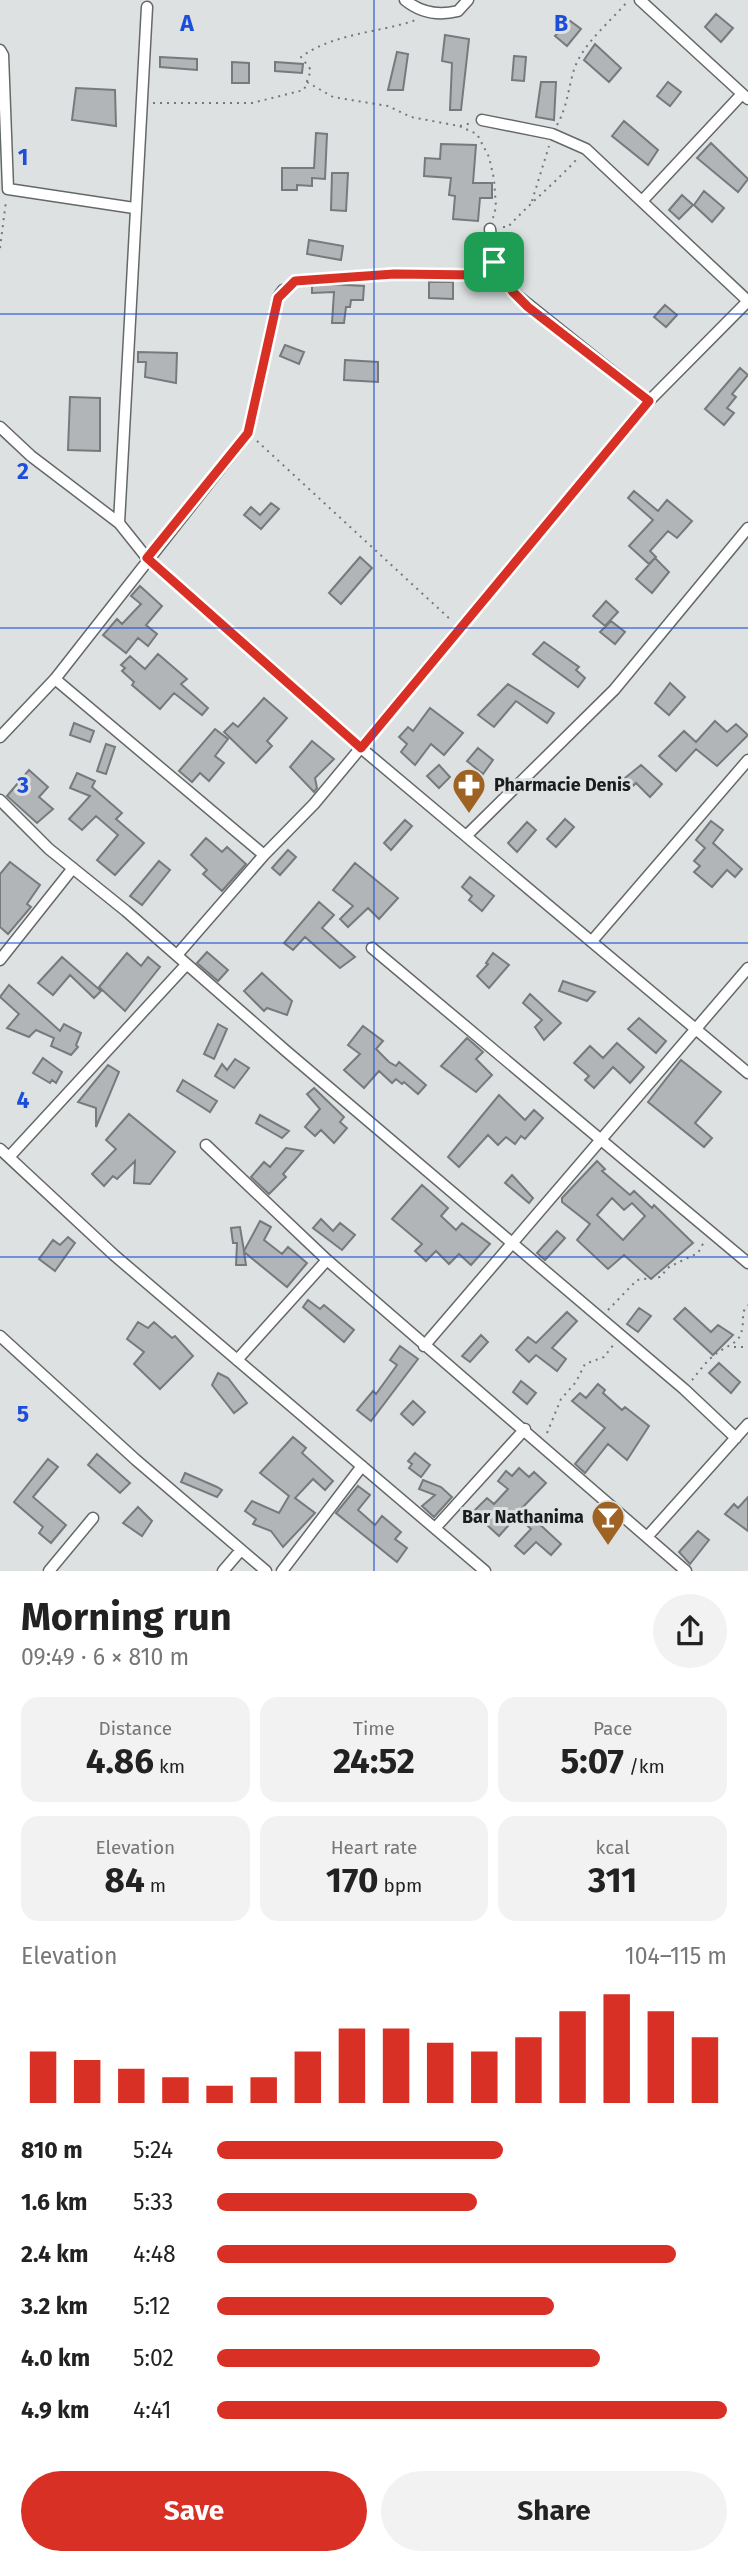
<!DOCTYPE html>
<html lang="en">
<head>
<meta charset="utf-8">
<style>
	body { margin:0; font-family:"Fira Sans",sans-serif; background:#f2f2f2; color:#222; height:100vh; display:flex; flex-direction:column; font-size:26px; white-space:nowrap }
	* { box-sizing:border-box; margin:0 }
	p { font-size:23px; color:#767676 }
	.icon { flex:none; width:38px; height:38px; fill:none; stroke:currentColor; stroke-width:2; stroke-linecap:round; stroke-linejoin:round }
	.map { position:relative; height:1571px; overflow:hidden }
	.side { display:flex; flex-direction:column; background:#fff; flex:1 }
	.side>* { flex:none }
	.pin { position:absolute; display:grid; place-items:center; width:60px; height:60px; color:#fff; margin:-30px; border-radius:14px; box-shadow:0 4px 10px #0006 }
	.round { display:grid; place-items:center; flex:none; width:74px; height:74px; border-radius:37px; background:#f2f2f2 }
	.headline { display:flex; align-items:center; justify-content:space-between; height:119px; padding:0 21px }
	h1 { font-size:38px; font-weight:700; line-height:52px }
	.figures { display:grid; grid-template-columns:repeat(3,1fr); gap:10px; height:119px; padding:7px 21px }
	.figures div { display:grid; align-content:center; border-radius:18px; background:#f2f2f2; text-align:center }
	.figures b { font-size:35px; font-weight:700 }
	.figures small { font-size:19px; font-weight:400 }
	.figures p { font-size:19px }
	.chart { height:196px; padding:14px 21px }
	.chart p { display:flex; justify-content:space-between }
	.chart svg { width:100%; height:126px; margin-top:7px; stroke:#d93025; stroke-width:6 }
	.button { display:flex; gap:14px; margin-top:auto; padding:14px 21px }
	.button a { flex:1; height:80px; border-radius:42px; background:#d93025; color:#fff; font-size:28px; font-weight:700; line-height:80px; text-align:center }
	.button a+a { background:#f2f2f2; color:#222 }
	ul { padding:0 21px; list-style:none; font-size:23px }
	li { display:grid; grid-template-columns:112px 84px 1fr; align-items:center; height:52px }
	li i { height:18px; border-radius:9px; background:#d93025 }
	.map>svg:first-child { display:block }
</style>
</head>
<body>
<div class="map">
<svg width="748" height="1571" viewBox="0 0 748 1571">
	<rect width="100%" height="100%" fill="#dde1e2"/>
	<path fill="#b2b5b7" stroke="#777a7c" stroke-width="2" fill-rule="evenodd" d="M716,14L733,28L721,42L705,27Z
		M569,20L581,29L567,46L555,36Z
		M445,35L469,39L461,110H450L452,63L442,61Z
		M595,44L621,68L609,82L584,60Z
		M397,52L408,54L403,90H388Z
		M514,56L526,57L524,81L512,80Z
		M160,57L197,59V70L160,67Z
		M232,62L249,63V83H232Z
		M275,62L303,64L302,73L275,71Z
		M541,82H556L554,120L536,117Z
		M668,82L681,92L670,106L657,96Z
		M76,88L115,90L116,126L72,120Z
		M624,121L658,150L648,165L612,136Z
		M316,133L327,134L325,179L312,178V186L297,185V190H282V168H314Z
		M711,143L748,179L738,192L697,158Z
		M441,144L476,145L473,183H492V198H480L478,221L453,219L455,196L449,195L451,178L424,176L425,158L440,159Z
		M332,173H348L346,211L331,210Z
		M704,191L724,208L712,222L694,205Z
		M682,195L693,205L679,219L669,210Z
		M309,240L343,246L341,260L307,254Z
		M429,282H453V299L429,298Z
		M312,283L364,286L363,300H351L350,307H346L344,323H332L334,292L312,293Z
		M665,305L677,315L666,327L654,317Z
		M285,345L304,352L299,364L280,356Z
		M138,352L177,353L176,383L145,377L146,362H138Z
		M345,360L378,362V382L344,380Z
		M740,368L748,375L732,394L736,397L727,408L734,413L724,425L705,409Z
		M70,397L100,398V451L68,450Z
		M634,491L658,511L667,500L692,521L677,538L668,531L650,551L656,557L649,564L629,546L653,520L628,498Z
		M271,503L279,509L261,529L244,515L251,507L260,515Z
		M360,557L372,568L341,604L329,593Z
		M655,558L669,572L652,593L636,579Z
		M140,586L162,606L146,625L157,634L148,646L138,638L126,653L103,635L117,619L122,624L141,604L131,596Z
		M606,601L618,612L605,626L593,616Z
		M611,621L625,632L615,644L600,632Z
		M544,642L579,667L576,670L585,678L578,687L533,654Z
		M158,654L187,679L181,684L208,708L202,715L174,693L160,709L132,685L134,682L122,671L125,668L121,665L130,656L145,669Z
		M670,683L685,697L669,715L655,703Z
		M508,684L554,713L547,723L516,701L494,727L478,715Z
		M264,698L287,718L267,741L272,746L256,763L224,732L233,723L238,727Z
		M430,708L463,733L444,755L431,744L415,765L401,752L407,744L399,737L408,727L413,731Z
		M715,721L727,732L736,724L748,735L717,766L696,749L676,771L659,756L684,731L696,742Z
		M74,723L94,731L90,742L70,735Z
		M215,729L228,739L215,756L224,763L209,781L200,773L192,782L179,771Z
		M312,741L334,759L315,778L317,788L314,792L290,767Z
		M106,744L115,747L106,774L97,771Z
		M478,748L493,760L483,774L467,761Z
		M439,765L450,777L439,788L427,776Z
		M641,765L662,784L650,797L636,783L629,790L620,782Z
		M29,770L48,787L39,797L53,809L37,823L7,796Z
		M77,773L95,781L92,787L122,813L116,819L144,843L115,875L97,860L118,835L96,816L82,830L69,819L90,796L70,788Z
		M565,819L574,827L556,847L547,839Z
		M405,820L412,826L391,850L384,843Z
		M711,821L723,830L713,843L742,869L735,877L727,870L712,887L694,872L700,866L694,861L705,848L696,840Z
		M527,822L536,830L517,852L508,843Z
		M206,838L222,852L227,847L246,864L222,891L203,874L207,870L191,855Z
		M288,850L296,857L280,875L272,868Z
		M159,861L170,870L142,905L130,896Z
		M10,862L40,885L27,904L31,907L8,934L0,927V874Z
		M355,863L398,898L379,919L368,908L348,927L340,919L353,906L333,890Z
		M470,877L494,896L482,911L469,900L472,896L462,887Z
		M319,902L334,915L322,928L355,957L340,968L305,937L293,950L284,943Z
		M207,952L228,970L218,981L197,963Z
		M127,953L141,966L148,957L160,967L125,1011L99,987Z
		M493,953L509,965L489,988L477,976L488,964L486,963Z
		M62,957L101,991L94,998L70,975L53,995L38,983Z
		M262,973L292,1001L287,1015L267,1008L264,1011L244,991Z
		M563,981L595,992L587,1001L559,991Z
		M9,985L60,1031L64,1024L81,1033L76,1045L78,1047L71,1055L51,1046L54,1038L36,1030L29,1037L7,1028L19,1014L0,997Z
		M530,994L561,1023L544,1040L535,1027L542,1020L523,1003Z
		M639,1018L666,1041L656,1053L628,1029Z
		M218,1024L227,1029L214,1059L204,1054Z
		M363,1026L383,1041L376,1049L389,1062L396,1066L399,1062L426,1085L418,1094L404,1082L402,1084L396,1079L392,1083L379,1071L364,1088L344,1070L360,1054L348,1045Z
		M467,1038L483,1052L476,1059L492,1075L476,1092L441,1066Z
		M617,1043L644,1067L630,1083L613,1067L594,1088L585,1080L589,1076L574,1063L590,1046L603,1058Z
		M43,1058L62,1072L56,1083L52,1080L50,1083L33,1073Z
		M235,1059L249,1068L234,1088L215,1076L222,1064L227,1070Z
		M681,1060L721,1092L695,1123L712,1138L704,1147L648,1102Z
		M108,1065L119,1072L96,1127V1108L78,1102Z
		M183,1080L217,1101L210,1112L177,1091Z
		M314,1088L344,1117L340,1122L347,1128L334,1143L321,1130L315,1136L305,1127L320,1109L307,1094Z
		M499,1095L525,1120L534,1110L543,1118L525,1139L521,1136L515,1144L506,1137L498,1145L488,1135L459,1167L448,1157Z
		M129,1114L175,1152L150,1184L134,1183L135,1161L117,1179L113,1176L104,1186L92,1174L116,1149L106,1140Z
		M260,1115L289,1131L282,1138L256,1123Z
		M286,1148L303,1151L283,1174L286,1177L269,1194L251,1177L264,1162L270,1167Z
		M597,1161L605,1169L602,1171L630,1195L634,1191L652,1208L654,1205L693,1243L651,1279L624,1255L608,1269L577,1240L590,1224L562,1202V1198ZM612,1198L624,1210L632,1203L645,1216L623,1240L597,1215Z
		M512,1175L533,1198L529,1203L505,1183Z
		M422,1185L448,1208L441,1216L456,1230L462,1223L490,1244L471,1265L459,1254L449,1264L436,1251L426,1261L415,1251L422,1244L392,1219Z
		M321,1219L333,1231L340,1223L355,1235L342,1250L313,1228Z
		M260,1221L271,1227L264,1240L282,1254L288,1247L307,1263L287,1287L244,1252L246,1265H236L237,1243H233L231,1228L240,1227L244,1251Z
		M557,1231L565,1238L545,1260L537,1253Z
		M68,1237L75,1243L55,1271L39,1259L53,1240L60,1245Z
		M308,1300L320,1309L324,1305L354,1330L344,1342L303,1307Z
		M639,1308L651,1316L638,1332L627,1324Z
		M685,1308L711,1332L718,1325L733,1335L713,1355L674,1319Z
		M567,1312L577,1321L552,1348L566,1359L557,1371L536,1355L529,1362L516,1350L528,1337L536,1343Z
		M138,1322L148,1328L154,1322L172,1338L175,1336L193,1356L160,1389L134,1364L144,1352L127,1339Z
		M481,1335L488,1342L470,1362L462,1356Z
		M400,1346L418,1359L371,1421L357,1410L373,1391L376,1394L397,1365L390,1360Z
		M719,1363L740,1382L731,1393L709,1373Z
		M218,1373L228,1378L247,1403L234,1413L212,1385Z
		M521,1381L536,1393L527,1404L513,1392Z
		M598,1384L605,1390L603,1393L622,1410L625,1407L649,1426L627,1460L608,1444L585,1473L575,1464L605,1428L572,1401L580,1393L586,1398Z
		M413,1401L425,1412L413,1425L401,1414Z
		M293,1437L306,1448L302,1453L333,1481L325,1490L313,1479L295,1498L315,1513L283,1547L271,1531L253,1524L256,1519L245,1511L252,1501L279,1513L289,1496L260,1473Z
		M415,1453L430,1465L421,1477L409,1468L412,1464L408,1461Z
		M97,1454L130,1483L120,1493L88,1465Z
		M48,1459L58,1467L33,1497L66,1525L51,1543L39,1533L43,1527L14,1502Z
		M519,1468L529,1477L534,1472L546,1483L522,1508L561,1544L551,1555L536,1542L524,1554L515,1546L531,1529L517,1516L499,1536L473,1512L487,1498L494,1504L508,1489L498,1481L506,1471L512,1476Z
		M185,1473L217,1487L222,1490L217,1497L181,1482Z
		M423,1480L441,1487L452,1497L434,1517L422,1506L435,1495L419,1489Z
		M358,1486L370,1495L358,1510L375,1525L382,1516L401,1532L395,1539L407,1548L397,1562L336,1513Z
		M748,1497V1531L725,1514L734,1504L738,1508Z
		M138,1507L152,1521L142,1536L123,1523Z
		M698,1531L709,1540L690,1564L679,1552Z"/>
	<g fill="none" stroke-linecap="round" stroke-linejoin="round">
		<defs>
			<path id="minor" d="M405,0C421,13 438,16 458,11L468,0
				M640,0L748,99
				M0,50L3,55L8,189L134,208
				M482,120L552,134L586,149L748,301
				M643,200L742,94
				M490,229L494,262L513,292L649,401
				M0,427L31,456L119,523L147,558L361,748L748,1073
				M119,523L147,7
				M55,679L264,855
				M0,737L55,679L248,433L278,297L283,290
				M0,800L49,849L126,911L286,1051L684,1389L736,1438
				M467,835L614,690L748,528
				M592,941L748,760
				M372,948L748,1263
				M177,955L264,855L314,804L649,401L748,301
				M0,960L73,868
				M206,1145L327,1260L686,1571
				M0,1149L114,1255L485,1571
				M9,1157L186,965
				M0,1336L136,1460L266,1571
				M424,1346L748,968
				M237,1360L327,1260
				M436,1527L525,1429
				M647,1537L748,1424
				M49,1571L93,1518
				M223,1571L241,1550
				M282,1571L362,1466"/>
		</defs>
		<use href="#minor" stroke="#656869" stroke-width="13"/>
		<path stroke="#747778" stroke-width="2" stroke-dasharray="2 5" stroke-linecap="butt" d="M307,82L333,97L388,106L411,117L459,126L477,134L489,157L494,179L496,207L493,218
			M153,103H252L304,90L311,70L301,57C334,33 378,33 416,20
			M557,125C567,107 568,91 573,73C580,46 610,22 627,2
			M460,126L472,123
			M532,201L549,146
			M503,227H508C530,203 555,183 577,159
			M0,248L6,201
			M292,283L394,274L478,275L484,271
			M257,441L451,620
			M608,1310L637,1280L660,1277L669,1267L698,1253L704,1242
			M734,1347H748
			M692,1380C698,1373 704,1364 711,1358C732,1339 744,1349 743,1312L748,1305
			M547,1433L561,1399L576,1382L585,1364L604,1357L614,1344"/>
		<use href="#minor" stroke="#fff" stroke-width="10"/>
	</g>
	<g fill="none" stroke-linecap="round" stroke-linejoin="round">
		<defs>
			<path id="route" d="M494,262L513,292L528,307L649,401L361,748L147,558L248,433L278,298L295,281L394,274L478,275Z"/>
		</defs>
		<use href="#route" stroke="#fff" stroke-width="14"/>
		<use href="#route" stroke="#d93025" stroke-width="9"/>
	</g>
	<path fill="none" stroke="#1d4ed8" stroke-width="2" stroke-opacity="0.55" d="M374,0V1571M0,314H748M0,628H748M0,943H748M0,1257H748"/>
	<defs>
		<symbol id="pharmacy-pin" viewBox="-11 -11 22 30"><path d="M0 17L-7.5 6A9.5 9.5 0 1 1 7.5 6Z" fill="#9e6223" stroke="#dde1e2"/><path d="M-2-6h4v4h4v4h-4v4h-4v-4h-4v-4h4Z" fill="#fff"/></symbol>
		<symbol id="bar-pin" viewBox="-11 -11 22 30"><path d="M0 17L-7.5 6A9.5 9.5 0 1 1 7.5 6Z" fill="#9e6223" stroke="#dde1e2"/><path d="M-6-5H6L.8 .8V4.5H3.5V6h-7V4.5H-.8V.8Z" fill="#fff"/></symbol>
	</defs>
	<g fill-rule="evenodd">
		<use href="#pharmacy-pin" x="450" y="766" width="38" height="52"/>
		<use href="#bar-pin" x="589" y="1498" width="38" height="52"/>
	</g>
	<g text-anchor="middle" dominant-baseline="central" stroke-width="6" stroke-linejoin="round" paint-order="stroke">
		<g font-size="18" font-weight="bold" fill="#1b1c1d" stroke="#dde1e2" text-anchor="start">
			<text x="494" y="785">Pharmacie Denis</text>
			<text x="584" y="1517" text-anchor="end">Bar Nathanima</text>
		</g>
	</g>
	<g font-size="23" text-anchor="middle" font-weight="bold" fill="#1d4ed8" stroke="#dde1e2" stroke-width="6" stroke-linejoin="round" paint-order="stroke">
		<text x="187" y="31">A</text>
		<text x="561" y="31">B</text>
		<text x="23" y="165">1</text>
		<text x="23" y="479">2</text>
		<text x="23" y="793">3</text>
		<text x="23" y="1108">4</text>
		<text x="23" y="1422">5</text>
	</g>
</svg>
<div class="pin" style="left:494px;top:262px;background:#1e9e55"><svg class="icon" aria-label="arrive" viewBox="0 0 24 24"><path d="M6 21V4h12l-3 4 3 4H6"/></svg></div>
</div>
<section class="side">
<div class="headline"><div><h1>Morning run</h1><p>09:49 · 6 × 810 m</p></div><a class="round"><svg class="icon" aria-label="share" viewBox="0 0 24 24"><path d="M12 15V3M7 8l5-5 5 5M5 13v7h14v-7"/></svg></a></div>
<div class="figures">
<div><p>Distance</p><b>4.86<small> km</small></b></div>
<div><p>Time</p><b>24:52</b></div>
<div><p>Pace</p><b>5:07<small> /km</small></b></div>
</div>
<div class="figures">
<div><p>Elevation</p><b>84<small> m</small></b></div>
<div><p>Heart rate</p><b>170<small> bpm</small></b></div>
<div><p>kcal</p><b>311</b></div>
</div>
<div class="chart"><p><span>Elevation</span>104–115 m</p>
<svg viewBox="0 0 160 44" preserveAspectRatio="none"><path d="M5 44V26M15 44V29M25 44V32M35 44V35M45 44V38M55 44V35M65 44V26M75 44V18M85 44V18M95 44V23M105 44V26M115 44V21M125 44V12M135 44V6M145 44V12M155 44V21"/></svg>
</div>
<ul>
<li><b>810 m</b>5:24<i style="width:56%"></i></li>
<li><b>1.6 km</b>5:33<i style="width:51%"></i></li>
<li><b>2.4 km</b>4:48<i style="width:90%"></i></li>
<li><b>3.2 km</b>5:12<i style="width:66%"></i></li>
<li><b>4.0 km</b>5:02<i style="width:75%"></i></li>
<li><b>4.9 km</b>4:41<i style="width:100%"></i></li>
</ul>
<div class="button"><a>Save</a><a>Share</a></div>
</section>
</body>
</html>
